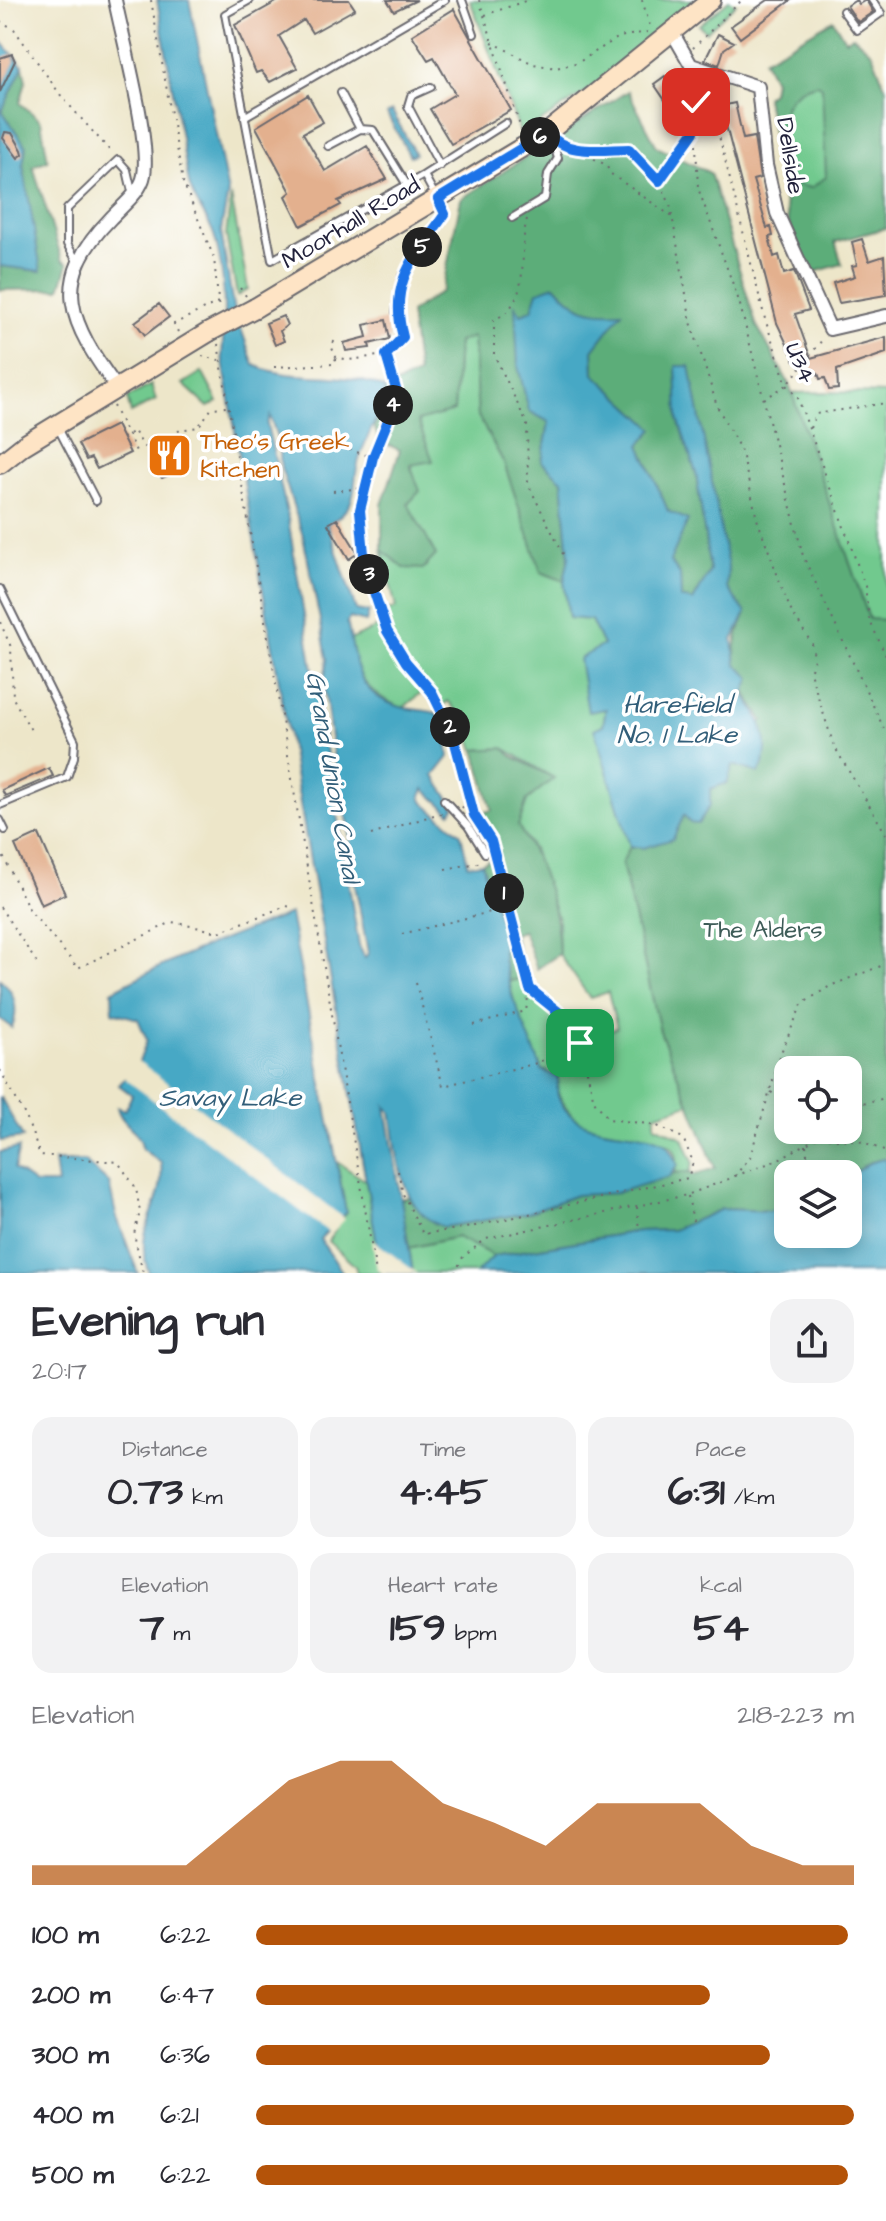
<!DOCTYPE html>
<html lang="en">
<head>
<meta charset="utf-8">
<style>
	body { margin:0; font-family:"Architects Daughter",sans-serif; background:#f2f2f3; color:#2b2b33; height:100vh; display:flex; flex-direction:column; font-size:30px; white-space:nowrap }
	* { box-sizing:border-box; margin:0 }
	p { font-size:26px; color:#7c7c81 }
	.icon { flex:none; width:44px; height:44px; fill:none; stroke:currentColor; stroke-width:2; stroke-linecap:round; stroke-linejoin:round }
	.map { position:relative; height:1273px; overflow:hidden }
	.sheet { display:flex; flex-direction:column; background:#fff; flex:1 }
	.sheet>* { flex:none }
	.buttons { position:absolute; left:774px; top:1056px; display:grid; gap:16px }
	.buttons a { display:grid; place-items:center; width:88px; height:88px; border-radius:16px; background:#fff; box-shadow:0 4px 20px #0003; font-size:40px }
	.pin { position:absolute; display:grid; place-items:center; width:68px; height:68px; color:#fff; margin:-34px; border-radius:16px; box-shadow:0 4px 12px #0006 }
	.km { position:absolute; width:40px; height:40px; margin:-20px; border-radius:50%; background:#222; color:#fff; font-size:22px; line-height:40px; text-align:center }
	.round { display:grid; place-items:center; flex:none; width:84px; height:84px; border-radius:24px; background:#f2f2f3 }
	.summary { display:flex; align-items:center; justify-content:space-between; height:136px; padding:0 32px }
	h1 { font-size:44px; font-weight:700; line-height:60px }
	.figures { display:grid; grid-template-columns:repeat(3,1fr); gap:12px; height:136px; padding:8px 32px }
	.figures div { display:grid; align-content:center; border-radius:20px; background:#f2f2f3; text-align:center }
	.figures b { font-size:40px; font-weight:700 }
	.figures small { font-size:22px; font-weight:400 }
	.figures p { font-size:22px }
	.chart { height:224px; padding:16px 32px }
	.chart p { display:flex; justify-content:space-between }
	.chart svg { width:100%; height:144px; margin-top:8px; fill:#b45309; opacity:.7 }
	ul { padding:0 32px; list-style:none; font-size:26px }
	li { display:grid; grid-template-columns:128px 96px 1fr; align-items:center; height:60px }
	li i { height:20px; border-radius:10px; background:#b45309 }
	.map>svg:first-child { display:block }
</style>
</head>
<body>
<div class="map">
<svg width="886" height="1273" viewBox="0 0 886 1273">
	<rect width="100%" height="100%" fill="#fff"/>
	<filter id="ink" filterUnits="userSpaceOnUse"><feTurbulence type="fractalNoise" baseFrequency=".0125" numOctaves="2"/><feDisplacementMap in="SourceGraphic" scale="16" xChannelSelector="R" yChannelSelector="G"/><feConvolveMatrix kernelMatrix="1 2 1 2 8 2 1 2 1" color-interpolation-filters="sRGB"/></filter>
	<filter id="wash" filterUnits="userSpaceOnUse"><feTurbulence type="fractalNoise" baseFrequency=".006" numOctaves="4" result="noise"/><feDisplacementMap in="SourceGraphic" scale="32" xChannelSelector="R" yChannelSelector="G"/><feGaussianBlur stdDeviation="1.8" result="paint"/><feColorMatrix in="noise" values="0 0 0 0 0 0 0 0 0 0 0 0 0 0 0 0 0 1.4 0 .05"/><feComposite in="paint" operator="in"/></filter>
	<g filter="url(#wash)">
		<rect width="100%" height="100%" fill="#ede6c9"/>
		<path fill="#71c98e" stroke="#4a7664" stroke-width="2" d="M470,0H694L595,86L521,135Z
			M729,0L736,4L706,32L699,25Z
			M833,20L845,40L853,36L872,53L886,89V228L835,242L842,264L788,222L766,97L772,92L774,80L764,60Z
			M231,196L248,289L237,296L226,235Z
			M473,337L478,416L504,463L541,572L564,581L569,618L591,620L603,645L588,711L606,709L603,725L595,729L630,846L622,863L660,1031L689,1104L655,1115V1125L683,1138L693,1162L690,1172L675,1173C692,1124 606,1138 585,1126C565,1114 557,1090 547,1071L542,1070C525,1045 516,1011 509,981L526,978C536,1006 571,1014 580,1043L617,1028L608,992L590,998L559,954L558,919L533,849L518,826L527,800L553,778L504,748L475,750L465,721L448,701L440,708L428,687L403,708C368,695 355,676 350,640L384,624L381,613L396,608L382,550L393,554L408,503L418,420L454,411L458,342Z
			M202,372L218,402L208,407L183,384Z
			M151,385L156,400L131,413L127,398Z
			M831,392L886,394V656L869,619L791,393Z
			M337,1162L366,1181L382,1273H357L355,1266L328,1241L346,1212Z
			M457,1237L494,1256L476,1273H413L409,1248Z"/>
		<path fill="#5cad79" stroke="#3f685a" stroke-width="2" fill-rule="evenodd" d="M833,20L845,40L853,36L872,53L886,89V228L835,242L842,264L811,273L788,222L766,97L772,92L774,80L764,60ZM818,84L822,87L826,177L811,188C802,186 795,185 790,177C782,165 780,114 787,103C794,92 806,86 818,84Z
			M23,66L26,81L20,103L41,121L48,160L33,166L62,260L68,264L60,289L0,290V266L40,271L23,164L26,146L2,111Z
			M628,91L657,147L710,173L756,324L788,382L869,619L886,620V1158L868,1163L848,1177L788,1174V1202L770,1211L722,1209L673,1230L639,1231L494,1256L457,1237L409,1248L399,1200L408,1197L435,1224L527,1213L576,1195L615,1193L675,1173L690,1172L695,1175L715,1168L660,1031L622,863L630,846L643,848C690,810 729,771 763,720C736,682 725,658 746,613L727,588L728,567L678,419L696,473L710,571L693,601L681,599L680,574L669,561L668,511L640,445L654,429L594,374L593,350L621,313C588,314 577,310 555,285L533,310L521,314L515,308L549,422L542,462L562,480L569,557L564,581L541,572L504,463L478,416L473,337L458,342L454,411L418,421L433,461L410,465L420,491L408,504L436,555L423,569L404,568L382,550V505L400,450L379,441L374,426L381,413L385,389L418,374L410,313L442,291L461,199ZM788,1070H848V1130H788Z
			M504,748L512,756L554,778L527,800L518,826C543,865 558,908 559,954L537,969L523,931L513,934L526,978L509,981L503,959L502,927L482,863L495,857L491,841L474,815L492,810L475,750Z"/>
		<path fill="#46a8c5" stroke="#346580" stroke-width="2" fill-rule="evenodd" d="M157,0H189L228,193L221,231L233,306L254,365C295,384 345,368 385,389C381,413 369,431 361,454C348,487 366,500 328,525L356,610L369,612L366,622L350,618L347,622C357,662 354,697 405,708C415,710 426,710 436,713L446,732L449,757L434,776L455,807L451,813L424,789L421,797L424,803L461,834L468,865L482,863L502,927L503,959L512,996L542,1070L558,1077C559,1084 556,1090 558,1096C576,1143 631,1123 666,1143L678,1165L669,1177L615,1193L576,1195L527,1213L444,1227C399,1213 397,1151 391,1112L386,1106L413,1273H382L222,356C225,317 226,274 214,235C208,217 194,203 189,184ZM270,416L279,444L281,468L303,536L322,630L327,659L324,684L339,800L348,821L352,869L368,953L365,958L359,946L287,513L267,424Z
			M0,40L23,66L2,111L26,146L23,164L41,271L0,266Z
			M392,111L415,154L410,156L387,114Z
			M555,285C578,310 589,314 622,312L593,350L594,374L654,429L640,445L668,511L688,520L670,561L680,574L681,598L693,601L710,571L696,473L678,419L676,366H690L728,567L727,588L746,613L733,640L736,664L751,678L744,694C761,718 775,745 759,773L733,765L727,783L710,789V805L698,824L690,823L684,815L673,839L643,848L630,846L594,729L603,725L606,709L588,712L579,659L603,645L591,620L569,618L564,581L569,557L562,480L542,462L549,422L529,411L518,366L515,306L521,314L532,310L538,291Z
			M290,914L346,1212L320,1239L343,1273H149C131,1227 166,1208 161,1163L142,1149C142,1131 120,1124 117,1107L125,1110L132,1095L119,1085L139,1062L147,1040L138,1019L113,1012L112,991C169,960 228,937 290,914Z
			M0,979C15,991 19,1009 12,1028L0,1019Z
			M0,1096L23,1138L0,1141Z
			M19,1148L14,1169L35,1184H57L54,1161H84L109,1183L116,1215L138,1273H0V1152Z
			M886,1158V1273H476L494,1256L639,1231L673,1230L722,1209L770,1211L788,1202V1234H848V1177L869,1163Z"/>
		<path fill="#ede6c9" d="M136,1060L145,1066L345,1219L331,1234L133,1085L121,1075Z
			M372,1239L417,1273H382L377,1269Z"/>
		<g id="blocks">
			<path fill="#e3b08e" d="M280,0H349L355,9L312,33L304,20L279,36L297,68L270,82L261,71L256,73L235,25Z
				M387,0H417L394,11Z
				M768,0H791L740,38L731,26Z
				M856,0L859,4L866,0L873,12L858,22L847,6Z
				M454,9L511,110L451,144L430,109L455,94L434,57L428,60L412,35Z
				M718,34L734,42L724,49L719,65L705,60Z
				M12,54L15,61L0,92V58Z
				M665,76L678,95L667,103L654,84Z
				M308,95L323,122L303,133L325,171L367,146L387,179L338,201L341,205L301,226L286,196L291,192L256,127Z
				M735,103L743,139L754,137L760,178L753,180L767,228L771,227L773,236L769,237L774,257L779,255L784,274L794,271L809,310L795,314L810,356L795,361L777,323L721,106Z
				M5,132L12,133L22,150L23,154L18,158L3,138Z
				M862,239L869,261L884,256L886,295L839,303L833,283L855,276L852,266L857,265L852,242Z
				M159,304L169,317L145,335L135,322Z
				M283,316L287,325L280,331L284,341L275,345L266,323Z
				M386,320L390,339L369,344L370,348L346,351L344,343L367,337L364,325Z
				M886,337V353L837,370L838,389L829,390L825,378L820,379L818,373L811,375L807,359Z
				M116,425L130,453L97,469L91,458L86,460L78,444Z
				M171,448L187,468L162,478L151,465Z
				M337,519L358,553L349,559L328,524Z
				M49,768L53,776L5,796L2,790Z
				M39,834L65,894L41,905L15,845Z"/>
		</g>
	</g>
	<g filter="url(#ink)">
		<use href="#blocks" fill-opacity="0" stroke="#69676d" stroke-width="2"/>
		<g fill="none" stroke-linecap="round" stroke-linejoin="round">
			<defs>
				<path id="lane" d="M250,0L225,14L272,260L424,175L445,214L402,276L396,312
					M462,0L474,34
					M843,11L857,30L881,13L872,0
					M431,87L411,96L408,106L440,166
					M341,93L360,129
					M244,117L445,0
					M328,146L360,129L373,130L407,185
					M424,175L506,123
					M512,218L545,198L548,174L558,158L550,135
					M77,261L67,244V209L118,160L127,170L133,196
					M58,428L96,501
					M0,589L75,741L74,757L67,777L0,805
					M444,800L468,826L485,853
					M0,820L5,830"/>
				<path id="street" d="M115,0C123,40 150,139 144,175C141,192 123,205 111,218C48,282 70,323 117,388
					M672,32L691,65L758,87L766,165L777,213L830,329L886,316"/>
				<path id="secondary" d="M255,308L548,132L711,0
					M0,464L24,445L209,332"/>
			</defs>
			<use href="#lane" stroke="#69676d" stroke-width="10"/>
			<use href="#street" stroke="#69676d" stroke-width="16"/>
			<use href="#secondary" stroke="#69676d" stroke-width="22"/>
			<path stroke="#69676d" stroke-width="2" stroke-dasharray="2 6" stroke-linecap="butt" d="M151,0L183,182L214,258L219,310
				M479,0L522,132
				M642,0L651,29
				M485,15L528,0
				M0,21L14,29L62,97L112,153
				M492,42L533,64L556,68L579,62L619,37L647,32
				M693,48L742,0
				M693,80L698,188L739,301L803,556L886,733
				M706,84L765,319L787,385L798,398L865,586L869,619L886,656
				M565,144L579,150L629,149L659,181L670,204L691,322L717,406L742,453L757,519L790,609L812,644L814,659L810,672L834,746L886,834
				M580,151L606,165L611,174L674,218
				M660,180L693,133
				M527,219C517,254 534,301 494,320V354L527,424L528,484L563,554
				M240,288L246,296
				M398,320L403,337L386,355L398,396L373,457L360,510L365,565L387,631L406,662L432,692L453,735L474,815L493,847
				M178,332L174,324L218,302
				M334,341L332,348L336,357L349,360L385,355
				M218,344L376,1273
				M202,356L219,360
				M274,367L334,364L336,358
				M764,399L787,385L822,340
				M113,406L138,455
				M810,428L816,414L886,403
				M122,438L134,431L144,447L154,448L180,430L198,427L212,408L227,407
				M319,440L372,457
				M333,491L364,488
				M0,622L11,647L13,698L32,732
				M462,808L470,796
				M371,835L437,814H446
				M0,850L30,911L78,968L172,922L219,932L286,906L293,907
				M445,869L483,862
				M0,907L37,963
				M402,934L506,908
				M416,983L443,1086L541,1062L544,1056L563,1047L573,1030
				M474,1025L526,1011L529,991
				M0,1070L26,1117L40,1155L118,1162L136,1188L140,1212L134,1234L143,1273
				M771,1092L788,1106
				M848,1106L886,1098
				M820,1137L864,1142L886,1152
				M806,1145L809,1174
				M398,1171L403,1194L423,1234L471,1227L688,1178L693,1162L683,1138L655,1125L609,1119L594,1101L579,1037L561,1014L530,989L494,853
				M735,1176L775,1161L819,1137V1130
				M688,1196L693,1221
				M637,1207L639,1231
				M455,1273L463,1257L486,1239L687,1195L734,1177L750,1157L782,1050L802,1004L830,986L886,964"/>
			<use href="#lane" stroke="#fff" stroke-width="6"/>
			<use href="#street" stroke="#fff" stroke-width="12"/>
			<use href="#secondary" stroke="#fee4c5" stroke-width="18"/>
			<defs>
				<path id="secondary-bridge" d="M209,332L255,308"/>
			</defs>
			<use href="#secondary-bridge" stroke="#69676d" stroke-width="22" stroke-linecap="butt"/>
			<use href="#secondary-bridge" stroke="#fee4c5" stroke-width="18"/>
		</g>
	</g>
	<g fill="none" stroke-linecap="round" stroke-linejoin="round" filter="url(#ink)">
		<defs>
			<path id="route" d="M580,1043L561,1014L530,989L491,841L474,815L453,735L432,692L406,662L387,631L365,565L360,510L373,457L398,396L386,355L403,337C388,281 415,257 445,214L438,199L548,132C565,157 604,149 629,149L659,181L694,132L696,102"/>
		</defs>
		<use href="#route" stroke="#fff" stroke-width="16"/>
		<use href="#route" stroke="#1a73e8" stroke-width="10"/>
	</g>
	<defs>
		<symbol id="restaurant-square" viewBox="-11 -11 22 22"><rect x="-9" y="-9" width="18" height="18" rx="4" fill="#e8710a" stroke="#fff"/><path d="M-5-6h1v4h1v-4h1v4h1v-4h1v5L-1.5 .5V6h-2V.5L-5-1ZM5-6V6H3V1.5H1.5Q1.5-4 5-6Z" fill="#fff"/></symbol>
	</defs>
	<g fill-rule="evenodd">
		<use href="#restaurant-square" x="144" y="430" width="51" height="51"/>
	</g>
	<g text-anchor="middle" dominant-baseline="central" stroke-width="7" stroke-linejoin="round" paint-order="stroke">
		<g font-size="24" fill="#22223b" stroke="#fff">
			<text transform="translate(790 156) rotate(81)">Dellside</text>
			<text transform="translate(351 223) rotate(-31)">Moorhall Road</text>
			<text transform="translate(800 363) rotate(66)">U34</text>
		</g>
		<g font-size="24" fill="#c56008" stroke="#fff" text-anchor="start">
			<text x="200" y="442">Theo's Greek<tspan x="200" dy="28">Kitchen</tspan></text>
		</g>
		<g font-size="24" fill="#3e5c58" stroke="#fff">
			<text x="763" y="930">The Alders</text>
		</g>
		<g font-size="26" font-style="italic" fill="#325e79" stroke="#fff">
			<text x="677" y="705">Harefield<tspan x="677" dy="30">No. 1 Lake</tspan></text>
			<text transform="translate(333 777) rotate(80)">Grand Union Canal</text>
			<text x="230" y="1098">Savay Lake</text>
		</g>
	</g>
</svg>
<div class="buttons">
<a><svg class="icon" aria-label="locate" viewBox="0 0 24 24"><circle cx="12" cy="12" r="6"/><path d="M12 2v4M12 18v4M2 12h4M18 12h4"/></svg></a>
<a><svg class="icon" aria-label="layers" viewBox="0 0 24 24"><path d="M12 4l9 5-9 5-9-5zM3 14l9 5 9-5"/></svg></a>
</div>
<div class="pin" style="left:580px;top:1043px;background:#1e9e55"><svg class="icon" aria-label="arrive" viewBox="0 0 24 24"><path d="M6 21V4h12l-3 4 3 4H6"/></svg></div>
<div class="pin" style="left:696px;top:102px;background:#d93025"><svg class="icon" aria-label="check" viewBox="0 0 24 24"><path d="M5 12l5 5 9-10"/></svg></div>
<b class="km" style="left:504px;top:893px">1</b>
<b class="km" style="left:450px;top:727px">2</b>
<b class="km" style="left:369px;top:574px">3</b>
<b class="km" style="left:393px;top:405px">4</b>
<b class="km" style="left:422px;top:247px">5</b>
<b class="km" style="left:540px;top:137px">6</b>
</div>
<section class="sheet">
<div class="summary"><div><h1>Evening run</h1><p>20:17</p></div><a class="round"><svg class="icon" aria-label="share" viewBox="0 0 24 24"><path d="M12 15V3M7 8l5-5 5 5M5 13v7h14v-7"/></svg></a></div>
<div class="figures">
<div><p>Distance</p><b>0.73<small> km</small></b></div>
<div><p>Time</p><b>4:45</b></div>
<div><p>Pace</p><b>6:31<small> /km</small></b></div>
</div>
<div class="figures">
<div><p>Elevation</p><b>7<small> m</small></b></div>
<div><p>Heart rate</p><b>159<small> bpm</small></b></div>
<div><p>kcal</p><b>54</b></div>
</div>
<div class="chart"><p><span>Elevation</span>218–223 m</p>
<svg viewBox="0 0 160 44" preserveAspectRatio="none"><path d="M0 44V38L10 38L20 38L30 38L40 25L50 12L60 6L70 6L80 19L90 25L100 32L110 19L120 19L130 19L140 32L150 38L160 38V44z"/></svg>
</div>
<ul>
<li><b>100 m</b>6:22<i style="width:99%"></i></li>
<li><b>200 m</b>6:47<i style="width:76%"></i></li>
<li><b>300 m</b>6:36<i style="width:86%"></i></li>
<li><b>400 m</b>6:21<i style="width:100%"></i></li>
<li><b>500 m</b>6:22<i style="width:99%"></i></li>
</ul>
</section>
</body>
</html>
